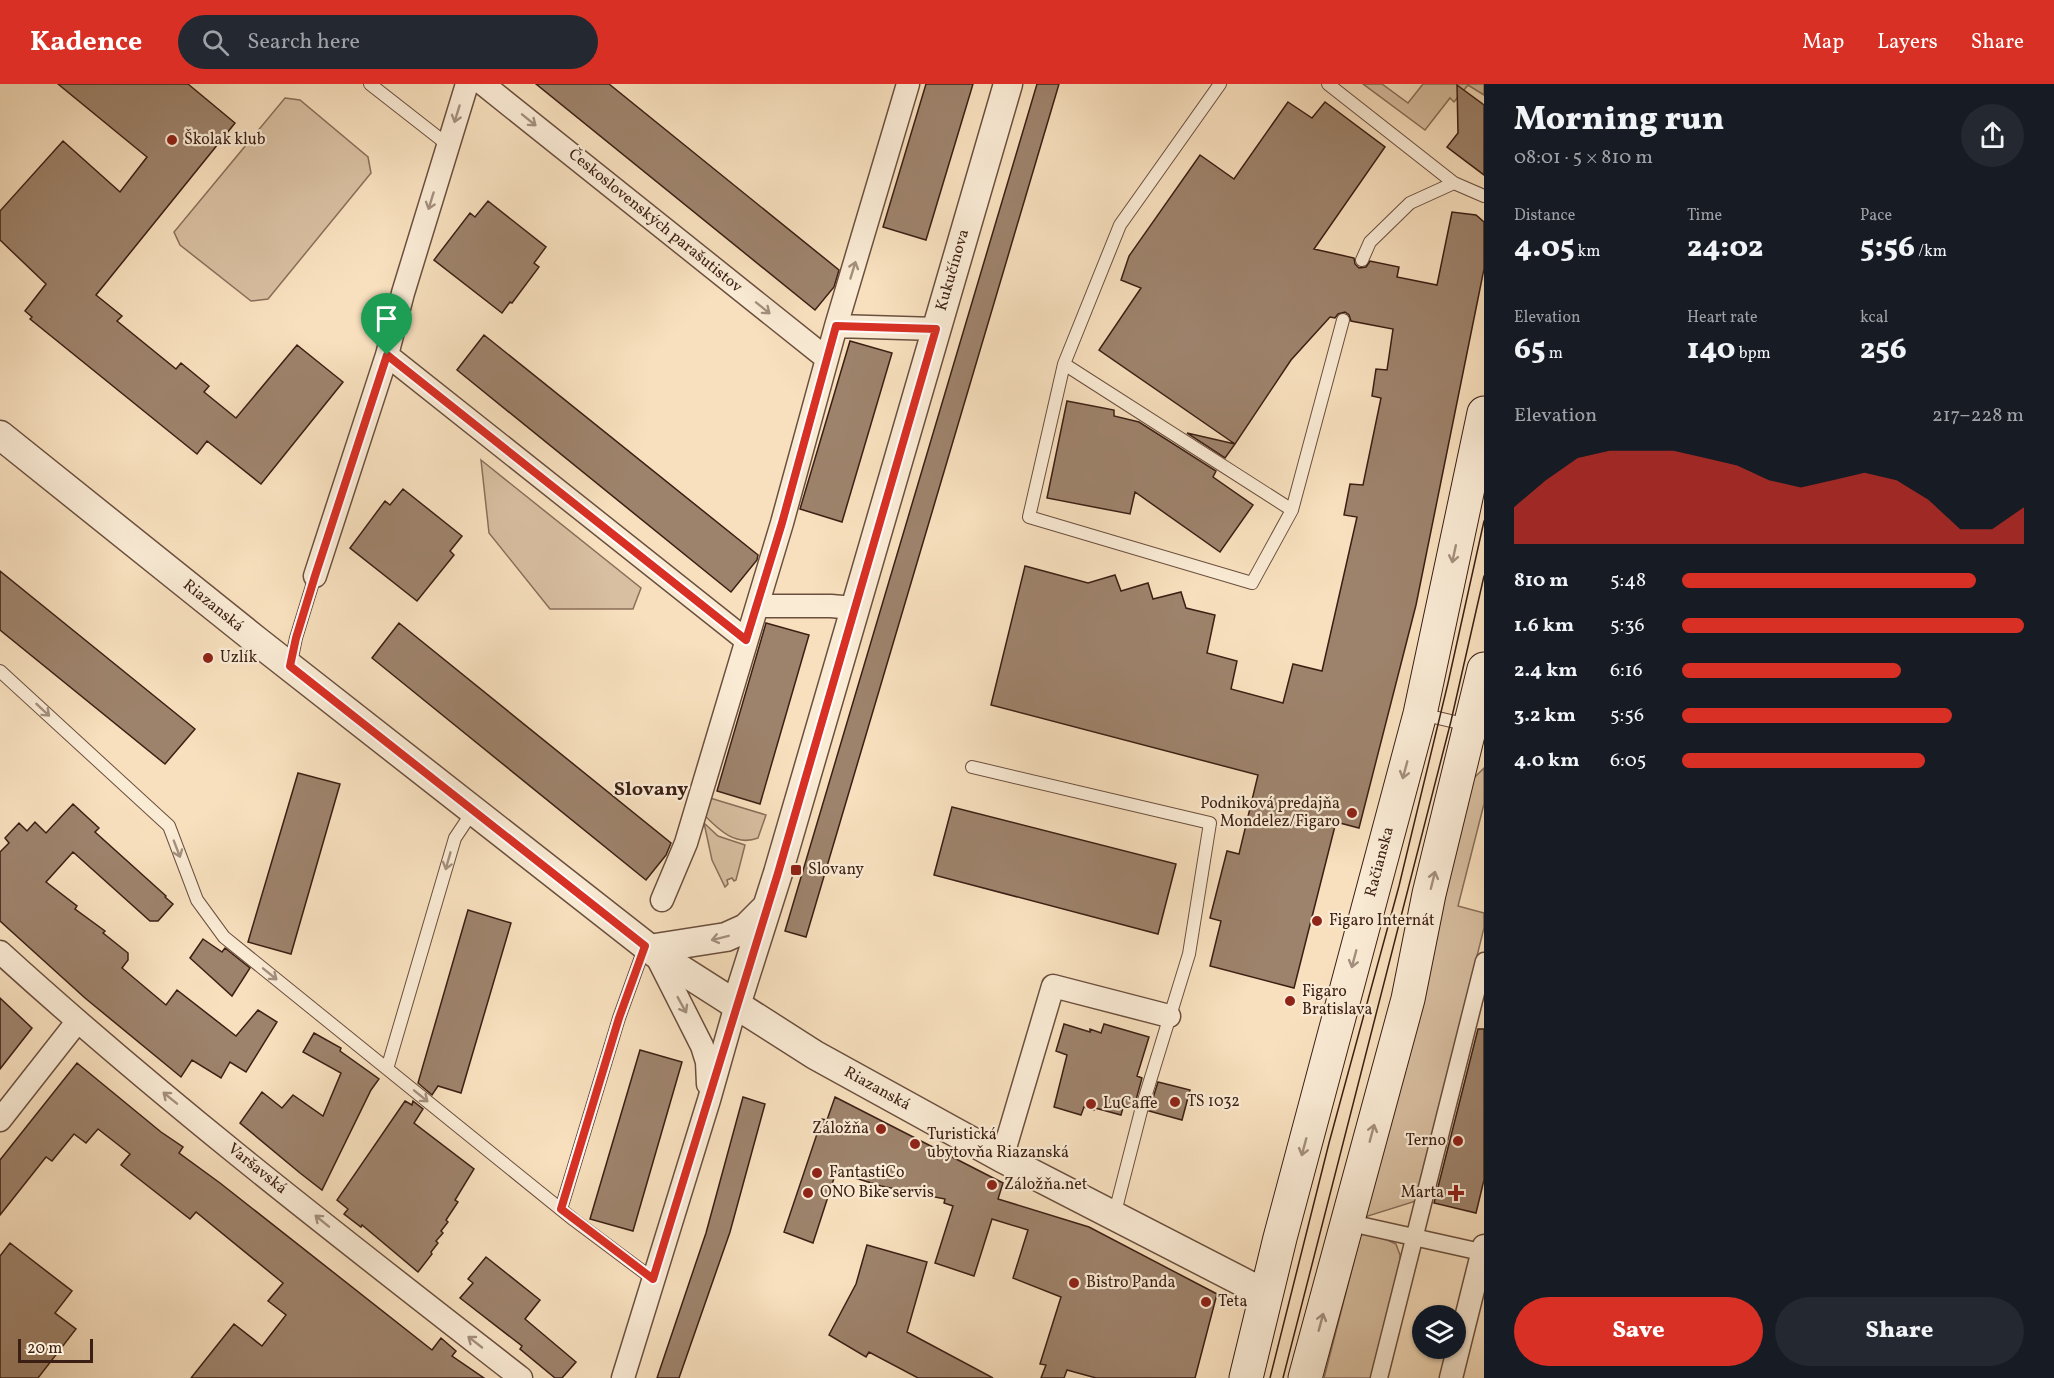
<!DOCTYPE html>
<html lang="en">
<head>
<meta charset="utf-8">
<style>
	body { margin:0; font-family:Vollkorn,serif; background:#242831; color:#f1f3f6; height:100vh; display:flex; flex-direction:column; font-size:22px; white-space:nowrap }
	* { box-sizing:border-box; margin:0 }
	p { font-size:20px; color:#9ea1a6 }
	.icon { flex:none; width:33px; height:33px; fill:none; stroke:currentColor; stroke-width:2; stroke-linecap:round; stroke-linejoin:round }
	.map { position:relative; flex:1; overflow:hidden }
	.side { display:flex; flex-direction:column; background:#171b24; width:570px }
	.side>* { flex:none }
	.controls { position:absolute; left:1412px; top:1221px; display:grid; gap:12px }
	.controls a { display:grid; place-items:center; width:54px; height:54px; border-radius:50%; background:#171b24; box-shadow:0 2px 4px #0004; font-size:30px }
	.scale { position:absolute; left:18px; bottom:15px; width:75px; box-sizing:border-box; padding-left:6px; border:3px solid #3c1f14; border-top:0; font-size:16px; line-height:21px; white-space:nowrap; color:#3c1f14; -webkit-text-stroke:4px #faebd5; paint-order:stroke }
	.pin { position:absolute; display:grid; place-items:center; width:51px; height:51px; color:#fff; margin:-62px -26px; border-radius:50% 50% 50% 0; rotate:-45deg; box-shadow:0 0 6px #0007 }
	.pin .icon { rotate:45deg }
	.round { display:grid; place-items:center; flex:none; width:63px; height:63px; border-radius:32px; background:#242831 }
	.head { display:flex; align-items:center; justify-content:space-between; height:102px; padding:0 30px }
	h1 { font-size:33px; font-weight:800; line-height:45px }
	.figures { display:grid; grid-template-columns:repeat(3,1fr); gap:9px; height:102px; padding:6px 30px }
	.figures div { display:grid; align-content:center }
	.figures b { font-size:30px; font-weight:800 }
	.figures small { font-size:16px; font-weight:400 }
	.figures p { font-size:16px }
	.chart { height:168px; padding:12px 30px }
	.chart p { display:flex; justify-content:space-between }
	.chart svg { width:100%; height:108px; margin-top:6px; fill:#d93025; opacity:.7 }
	.primary-button { display:flex; gap:12px; margin-top:auto; padding:12px 30px }
	.primary-button a { flex:1; height:69px; border-radius:36px; background:#d93025; color:#fff; font-size:24px; font-weight:800; line-height:69px; text-align:center }
	.primary-button a+a { background:#242831; color:#f1f3f6 }
	ul { padding:0 30px; list-style:none; font-size:20px }
	li { display:grid; grid-template-columns:96px 72px 1fr; align-items:center; height:45px }
	li i { height:15px; border-radius:8px; background:#d93025 }
	header { display:flex; align-items:center; gap:36px; box-sizing:border-box; height:84px; padding:0 30px; background:#d93025; color:#fff }
	header strong { font-size:28px }
	nav { display:flex; gap:33px; margin-inline-start:auto; font-size:21px }
	.search { width:420px; height:54px; background:#242831; display:flex; align-items:center; gap:15px; box-sizing:border-box; padding:0 21px; border-radius:33px; color:#9ea1a6; font-size:22px }
	main { display:flex; flex:1; min-height:0 }
	.map>svg:first-child { display:block }
</style>
</head>
<body>
<header>
<strong>Kadence</strong>
<div class="search"><svg class="icon" aria-label="search" viewBox="0 0 24 24"><circle cx="10" cy="10" r="6"/><path d="M15 15l6 6"/></svg>Search here</div>
<nav><a>Map</a><a>Layers</a><a>Share</a></nav>
</header>
<main>
<div class="map">
<svg width="1484" height="1294" viewBox="0 0 1484 1294">
	<rect width="100%" height="100%" fill="#f8e0be"/>
	<filter id="stains"><feTurbulence type="fractalNoise" baseFrequency=".00333" numOctaves="4"/><feColorMatrix values="0 0 0 0 .2 0 0 0 0 .09 0 0 0 0 .02 0 0 0 .5 -.17"/></filter>
	<radialGradient id="worn" r=".72"><stop offset=".6" stop-color="#630" stop-opacity="0"/><stop offset="1" stop-color="#630" stop-opacity=".3"/></radialGradient>
	<path fill="#d8bfa1" stroke="#8a6f5a" stroke-width="1.5" d="M1363,0H1382L1408,19L1423,0H1484V11L1468,1L1454,18L1450,14L1425,46Z
		M285,14L300,16L368,73L371,89L268,215L251,217L180,161L174,148Z
		M481,376L641,504L633,525H550L489,449Z
		M1484,684V720L1458,822L1484,829V844L1416,1117L1365,1133L1472,696Z
		M710,714L766,731L758,754C735,763 718,745 703,730Z
		M704,739L718,752L745,761L736,796L734,797L732,794L727,796L728,800L725,803L712,776Z
		M1361,1150L1381,1153L1396,1160L1400,1171V1183L1372,1294H1324Z"/>
	<path fill="#9e836c" stroke="#3c1f14" stroke-width="1.5" d="M58,0H188L235,39L96,211L122,232L117,237L176,285L181,279L209,302L204,308L236,334L297,261L343,298L261,400L207,357L197,370L30,235L32,233L25,227L46,200L0,156V127L63,57L120,108L147,73Z
		M536,0H609L839,186L834,203L815,226Z
		M926,0H973L926,156L883,143Z
		M1037,0H1059L806,853L785,847Z
		M1457,1L1484,21V91L1447,63L1458,49Z
		M1288,18L1312,34L1325,18L1385,63L1314,165L1354,174L1355,180L1359,184L1366,183L1370,177L1399,183L1397,193L1437,201L1452,128L1476,131L1484,138V185L1416,521L1359,744L1336,738L1294,904L1210,882L1221,837L1210,834L1227,767L1239,770L1258,691L991,621L1025,482L1088,499L1115,491L1121,507L1148,499L1153,515L1181,508L1186,524L1215,531L1207,569L1237,577L1231,605L1283,619L1293,580L1322,587L1357,433L1344,431L1350,400L1363,401L1381,314L1372,312L1376,285L1387,286L1393,245L1351,237L1349,231L1345,228L1338,230L1335,234L1330,233L1291,276L1235,360L1099,266L1141,204L1121,196L1129,172L1200,71L1234,95Z
		M488,117L546,163L534,179L539,183L512,219L510,218L502,229L434,176L470,129L475,133Z
		M484,251L758,471L757,476L731,508L457,286Z
		M850,257L892,269L842,438L800,425Z
		M1067,317L1114,326V332L1139,338L1216,387L1213,393L1253,421L1220,468L1135,408L1130,430L1047,414Z
		M1187,349L1235,360L1225,374Z
		M403,405L462,452L450,467L454,471L417,517L350,464L385,417L390,421Z
		M0,487L195,645L165,680L0,546Z
		M399,539L671,759L666,771L646,796L372,574Z
		M766,539L809,551L760,720L717,707Z
		M298,689L340,700L291,870L248,858Z
		M73,720L99,744L95,748L166,812L165,813L173,820L158,837H150L73,768L46,798L77,822L75,825L105,847L103,849L128,869V876L122,884L166,921L177,906L236,952L258,926L277,938L246,988L230,978L221,994L192,976L181,993L85,914L0,837V768L9,759L5,754L19,739L27,747L35,738L46,749Z
		M952,723L1176,780L1158,850L934,791Z
		M468,826L511,839L461,1009L438,1002L432,1011L418,999Z
		M203,855L222,868L225,864L250,884L232,912L190,874Z
		M0,914L32,944L0,985Z
		M1064,940L1090,948V945L1101,949L1104,940L1149,953L1137,992L1142,994L1134,1023L1124,1020L1121,1031L1095,1024L1094,1026L1084,1023L1081,1031L1054,1023L1067,971L1056,967Z
		M1478,945H1484V1096L1476,1129L1434,1119Z
		M314,949L341,964L340,967L379,995L371,1006L322,1106L300,1089L240,1039L262,1008L282,1024L293,1011L323,1032L341,989L303,968Z
		M640,966L682,978L633,1147L590,1135Z
		M77,979L161,1048L183,1063L179,1069L220,1099L432,1266L441,1254L456,1267L452,1272L484,1294H191L234,1240L262,1262L286,1231L268,1217L283,1199L196,1128L190,1135L121,1081L130,1070L98,1045L86,1059L74,1050L52,1077L46,1073L0,1131V1076Z
		M1158,998L1190,1006L1182,1036L1149,1027Z
		M743,1013L765,1020L730,1148L679,1294H657L706,1149Z
		M835,1013L1003,1099L998,1115L1089,1143L1217,1210L1195,1294H1096L1067,1286L1064,1294H1041L1046,1281L1040,1280L1061,1213L1013,1194L1028,1146L992,1135L974,1192L935,1179L953,1122L944,1119L945,1115L881,1102L836,1088L813,1159L784,1148L822,1035L827,1036Z
		M405,1017L412,1021L413,1017L423,1025L414,1039L474,1085L455,1116L458,1118L446,1136L448,1138L441,1147L443,1149L436,1157L438,1159L431,1168L432,1170L418,1188L362,1141L361,1143L344,1130L348,1125L337,1116Z
		M10,1159L72,1207L55,1229L76,1245L38,1294H0V1172Z
		M867,1161L927,1178L907,1248L993,1294H918L869,1268L866,1273L829,1251L856,1200Z
		M486,1173L540,1216L525,1235L576,1278L562,1294H555L520,1265L522,1262L460,1214L473,1199L468,1195Z"/>
	<g fill="none" stroke-linecap="round" stroke-linejoin="round">
		<defs>
			<path id="service" d="M370,0L448,61
				M1220,0L1120,141L1064,280L1029,433L1252,499L1292,426L1343,236
				M1328,0L1454,99L1484,112
				M1362,176L1370,158L1410,119L1454,99
				M1064,280L1292,426
				M290,583L296,554L315,492
				M0,587L169,742L197,816L224,853L574,1136L653,1195
				M1421,630L1468,641
				M972,683L1210,739L1189,870L1142,1023L1114,1132
				M387,985L455,754L473,727
				M561,1125L619,934L645,862"/>
			<path id="pedestrian" d="M1364,1142L1472,1166
				M1379,1294L1484,877"/>
			<path id="minor" d="M483,0L826,274
				M836,242L908,0
				M387,271L746,556
				M315,492L387,271L403,209L467,0
				M757,522L782,439L836,242L936,245
				M662,816L686,759L757,522H831L854,524
				M0,868C166,1019 344,1156 521,1294
				M655,869L702,962L707,978L708,1000
				M0,1036L77,938
				M1002,1074L1053,902L1169,932
				M623,1294L709,1016L736,921
				M1451,1294L1484,1162"/>
			<path id="tertiary" d="M0,351L257,557L655,869L815,971L1002,1074L1266,1210
				M649,865L726,853L746,844L766,824
				M736,921L778,789L1008,0"/>
			<path id="secondary" d="M1246,1294L1280,1154L1420,630L1484,329
				M1305,1294L1408,915L1429,810L1484,585"/>
		</defs>
		<use href="#service" stroke="#6b4f3e" stroke-width="14"/>
		<use href="#pedestrian" stroke="#6b4f3e" stroke-width="19"/>
		<use href="#minor" stroke="#6b4f3e" stroke-width="25"/>
		<use href="#tertiary" stroke="#6b4f3e" stroke-width="31"/>
		<use href="#secondary" stroke="#3c1f14" stroke-width="35"/>
		<use href="#service" stroke="#faebd5" stroke-width="12"/>
		<use href="#pedestrian" stroke="#faebd5" stroke-width="16"/>
		<use href="#minor" stroke="#faebd5" stroke-width="22"/>
		<use href="#tertiary" stroke="#faebd5" stroke-width="28"/>
		<use href="#secondary" stroke="#faebd5" stroke-width="33"/>
		<path stroke="#3c1f14" stroke-width="1.5" d="M1270,1294L1329,1059L1399,802L1448,599L1484,437
			M1283,1294L1451,637L1484,492"/>
	</g>
	<defs><path id="oneway-shaft" d="M-6 0H5M1.5-3L5.5 0L1.5 3" fill="none" stroke-width="1.6" stroke-linecap="round" stroke-linejoin="round" transform="scale(1.5)"/></defs>
	<g stroke="#a48f7e">
		<use href="#oneway-shaft" transform="translate(457 30) rotate(107)"/>
		<use href="#oneway-shaft" transform="translate(529 36) rotate(39)"/>
		<use href="#oneway-shaft" transform="translate(431 117) rotate(107)"/>
		<use href="#oneway-shaft" transform="translate(853 186) rotate(-73)"/>
		<use href="#oneway-shaft" transform="translate(763 224) rotate(39)"/>
		<use href="#oneway-shaft" transform="translate(1454 470) rotate(102)"/>
		<use href="#oneway-shaft" transform="translate(43 626) rotate(43)"/>
		<use href="#oneway-shaft" transform="translate(1405 686) rotate(105)"/>
		<use href="#oneway-shaft" transform="translate(177 765) rotate(69)"/>
		<use href="#oneway-shaft" transform="translate(448 777) rotate(106)"/>
		<use href="#oneway-shaft" transform="translate(1433 796) rotate(-76)"/>
		<use href="#oneway-shaft" transform="translate(720 854) rotate(166)"/>
		<use href="#oneway-shaft" transform="translate(1354 875) rotate(105)"/>
		<use href="#oneway-shaft" transform="translate(270 890) rotate(39)"/>
		<use href="#oneway-shaft" transform="translate(682 921) rotate(61)"/>
		<use href="#oneway-shaft" transform="translate(421 1012) rotate(39)"/>
		<use href="#oneway-shaft" transform="translate(170 1014) rotate(-141)"/>
		<use href="#oneway-shaft" transform="translate(1372 1049) rotate(-75)"/>
		<use href="#oneway-shaft" transform="translate(1304 1063) rotate(105)"/>
		<use href="#oneway-shaft" transform="translate(322 1137) rotate(-141)"/>
		<use href="#oneway-shaft" transform="translate(1321 1238) rotate(-75)"/>
		<use href="#oneway-shaft" transform="translate(475 1258) rotate(-142)"/>
	</g>
	<g fill="none" stroke-linecap="round" stroke-linejoin="round">
		<defs>
			<path id="route" d="M836,242L936,245L778,789L653,1195L561,1125L619,934L645,862L290,582L296,554L315,492L387,271L746,556L782,439Z"/>
		</defs>
		<use href="#route" stroke="#fff" stroke-width="12"/>
		<use href="#route" stroke="#d93025" stroke-width="8"/>
	</g>
	<g fill="#8f2418" stroke="#faebd5" stroke-width="2">
		<circle cx="172" cy="56" r="6"/>
		<circle cx="208" cy="574" r="6"/>
		<circle cx="1352" cy="729" r="6"/>
		<rect x="790" y="780" width="12" height="12" rx="3"/>
		<circle cx="1317" cy="837" r="6"/>
		<circle cx="1290" cy="917" r="6"/>
		<circle cx="1175" cy="1018" r="6"/>
		<circle cx="1091" cy="1020" r="6"/>
		<circle cx="881" cy="1045" r="6"/>
		<circle cx="1458" cy="1057" r="6"/>
		<circle cx="915" cy="1060" r="6"/>
		<circle cx="817" cy="1089" r="6"/>
		<circle cx="992" cy="1101" r="6"/>
		<circle cx="808" cy="1109" r="6"/>
		<path d="M1453 1100h6v6h6v6h-6v6h-6v-6h-6v-6h6z"/>
		<circle cx="1074" cy="1199" r="6"/>
		<circle cx="1206" cy="1218" r="6"/>
	</g>
	<g text-anchor="middle" dominant-baseline="central" stroke-width="4.5" stroke-linejoin="round" paint-order="stroke">
		<g font-size="16" fill="#3c1f14" stroke="#faebd5" text-anchor="start">
			<text x="184" y="56">Školak klub</text>
			<text x="220" y="574">Uzlík</text>
			<text x="1340" y="720" text-anchor="end">Podniková predajňa<tspan x="1340" dy="18">Mondelez/Figaro</tspan></text>
			<text x="808" y="786">Slovany</text>
			<text x="1329" y="837">Figaro Internát</text>
			<text x="1302" y="908">Figaro<tspan x="1302" dy="18">Bratislava</tspan></text>
			<text x="1187" y="1018">TS 1032</text>
			<text x="1103" y="1020">LuCaffe</text>
			<text x="869" y="1045" text-anchor="end">Záložňa</text>
			<text x="927" y="1051">Turistická<tspan x="927" dy="18">ubytovňa Riazanská</tspan></text>
			<text x="1446" y="1057" text-anchor="end">Terno</text>
			<text x="829" y="1089">FantastiCo</text>
			<text x="1004" y="1101">Záložňa.net</text>
			<text x="820" y="1109">ONO Bike servis</text>
			<text x="1444" y="1109" text-anchor="end">Marta</text>
			<text x="1086" y="1199">Bistro Panda</text>
			<text x="1218" y="1218">Teta</text>
		</g>
		<g font-size="16" fill="#3c1f14" stroke="#faebd5">
			<text transform="translate(655 137) rotate(39)">Československých parašutistov</text>
			<text transform="translate(953 186) rotate(-74)">Kukučínova</text>
			<text transform="translate(213 522) rotate(39)">Riazanská</text>
			<text transform="translate(1380 778) rotate(-75)">Račianska</text>
			<text transform="translate(877 1005) rotate(29)">Riazanská</text>
			<text transform="translate(257 1085) rotate(39)">Varšavská</text>
		</g>
		<g font-size="20" font-weight="bold" fill="#3c1f14" stroke="#faebd5">
			<text x="651" y="706">Slovany</text>
		</g>
	</g>
	<rect width="100%" height="100%" filter="url(#stains)"/>
	<rect width="100%" height="100%" fill="url(#worn)"/>
</svg>
<div class="controls">
<a><svg class="icon" aria-label="layers" viewBox="0 0 24 24"><path d="M12 4l9 5-9 5-9-5zM3 14l9 5 9-5"/></svg></a>
</div>
<div class="scale">20 m</div>
<div class="pin" style="left:387px;top:271px;background:#1e9e55"><svg class="icon" aria-label="arrive" viewBox="0 0 24 24"><path d="M6 21V4h12l-3 4 3 4H6"/></svg></div>
</div>
<section class="side">
<div class="head"><div><h1>Morning run</h1><p>08:01 · 5 × 810 m</p></div><a class="round"><svg class="icon" aria-label="share" viewBox="0 0 24 24"><path d="M12 15V3M7 8l5-5 5 5M5 13v7h14v-7"/></svg></a></div>
<div class="figures">
<div><p>Distance</p><b>4.05<small> km</small></b></div>
<div><p>Time</p><b>24:02</b></div>
<div><p>Pace</p><b>5:56<small> /km</small></b></div>
</div>
<div class="figures">
<div><p>Elevation</p><b>65<small> m</small></b></div>
<div><p>Heart rate</p><b>140<small> bpm</small></b></div>
<div><p>kcal</p><b>256</b></div>
</div>
<div class="chart"><p><span>Elevation</span>217–228 m</p>
<svg viewBox="0 0 160 44" preserveAspectRatio="none"><path d="M0 44V29L10 18L20 9L30 6L40 6L50 6L60 9L70 12L80 18L90 21L100 18L110 15L120 18L130 26L140 38L150 38L160 29V44z"/></svg>
</div>
<ul>
<li><b>810 m</b>5:48<i style="width:86%"></i></li>
<li><b>1.6 km</b>5:36<i style="width:100%"></i></li>
<li><b>2.4 km</b>6:16<i style="width:64%"></i></li>
<li><b>3.2 km</b>5:56<i style="width:79%"></i></li>
<li><b>4.0 km</b>6:05<i style="width:71%"></i></li>
</ul>
<div class="primary-button"><a>Save</a><a>Share</a></div>
</section>
</main>
</body>
</html>
